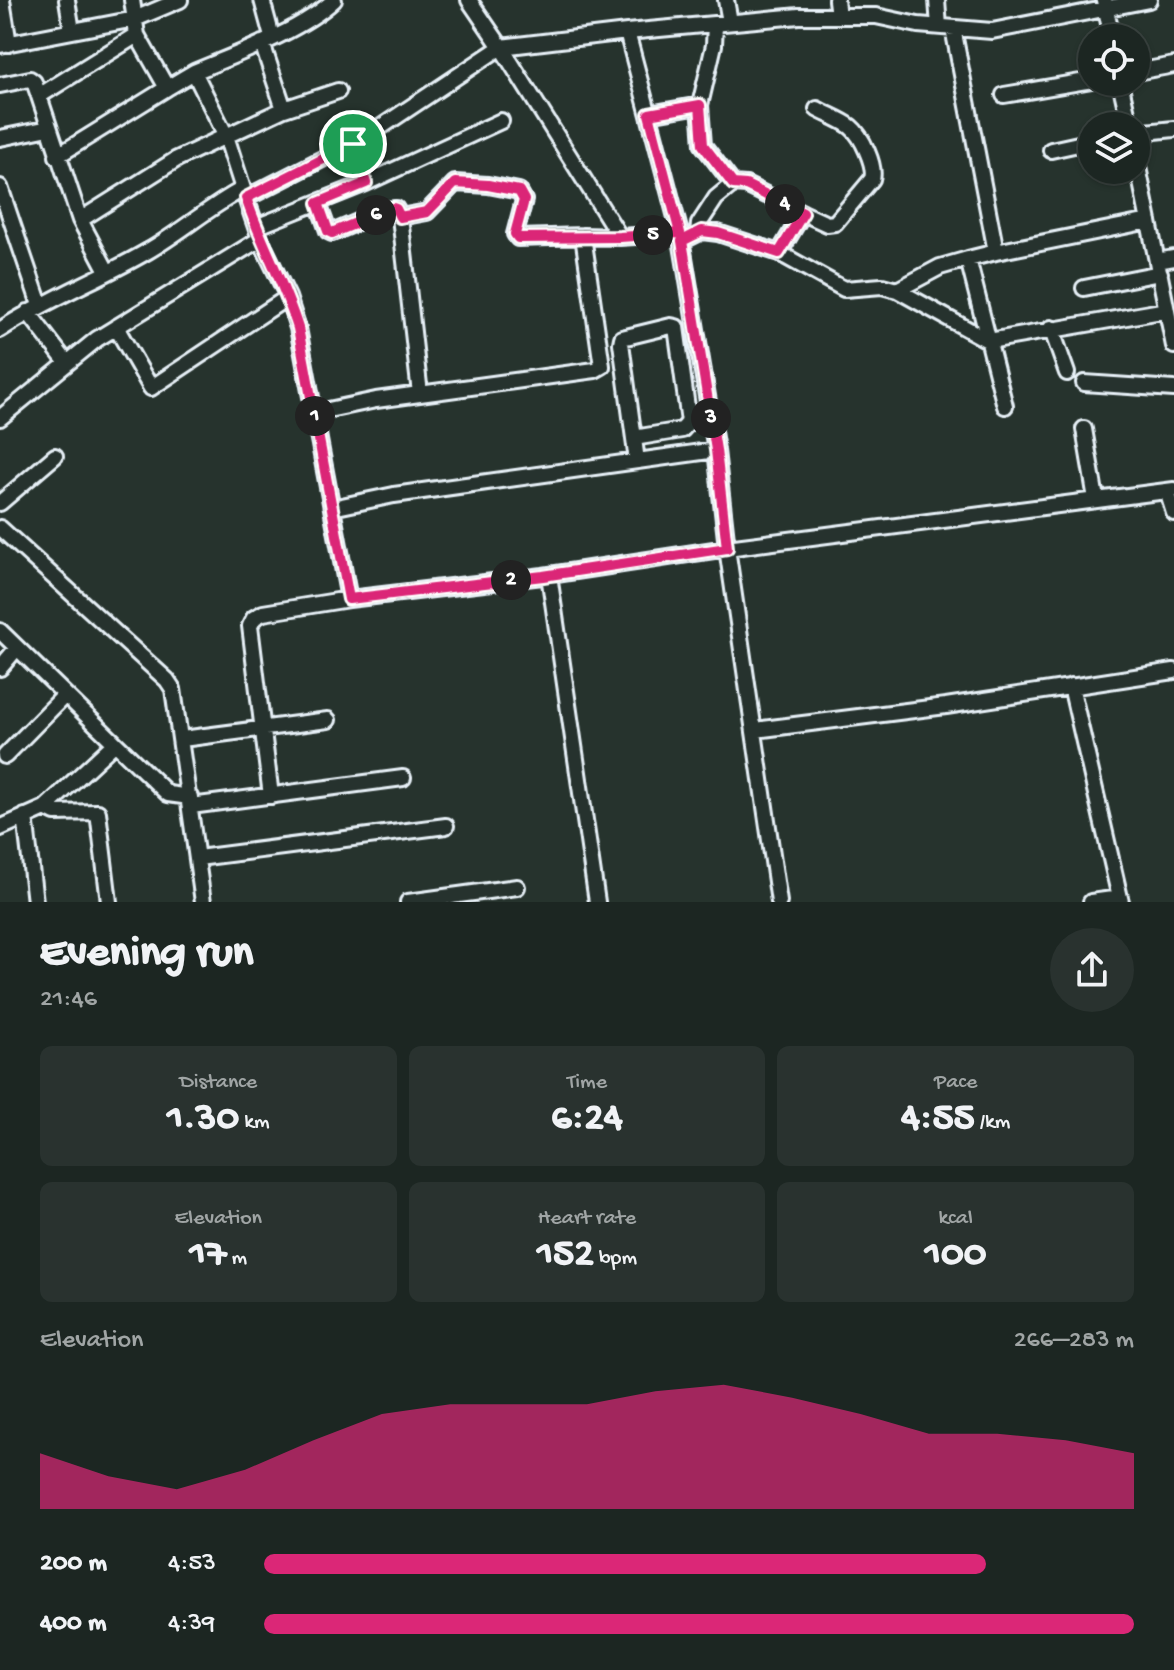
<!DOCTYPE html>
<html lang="en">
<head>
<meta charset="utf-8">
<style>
	body { margin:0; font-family:"Gochi Hand",sans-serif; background:#29322f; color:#f1f3f6; height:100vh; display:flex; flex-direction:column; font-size:30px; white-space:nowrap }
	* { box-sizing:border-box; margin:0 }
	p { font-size:26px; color:#a0a5a5 }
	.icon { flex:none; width:44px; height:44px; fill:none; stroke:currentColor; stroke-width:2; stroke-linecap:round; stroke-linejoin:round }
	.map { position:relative; height:902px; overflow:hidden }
	.sheet { display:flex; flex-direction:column; background:#1c2622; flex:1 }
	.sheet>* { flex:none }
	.tools { position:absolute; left:1078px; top:24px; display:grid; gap:16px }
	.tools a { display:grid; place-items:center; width:72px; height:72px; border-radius:50%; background:#1c2622; box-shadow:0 2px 6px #0004,0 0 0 2px #3a4340; font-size:40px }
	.pin { position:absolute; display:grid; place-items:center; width:68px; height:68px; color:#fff; margin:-34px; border:4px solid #fff; border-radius:50%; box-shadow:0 2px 8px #0007 }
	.km { position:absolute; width:40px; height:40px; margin:-20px; border-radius:50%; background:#222; color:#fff; font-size:22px; line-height:40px; text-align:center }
	.round { display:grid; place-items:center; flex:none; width:84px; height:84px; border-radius:42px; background:#29322f }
	.headline { display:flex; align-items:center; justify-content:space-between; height:136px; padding:0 40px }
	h1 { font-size:44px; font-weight:700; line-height:60px }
	.stats { display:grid; grid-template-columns:repeat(3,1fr); gap:12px; height:136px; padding:8px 40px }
	.stats div { display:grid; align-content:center; border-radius:12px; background:#29322f; text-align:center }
	.stats b { font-size:40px; font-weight:700 }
	.stats small { font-size:22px; font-weight:400 }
	.stats p { font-size:22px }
	.chart { height:224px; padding:16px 40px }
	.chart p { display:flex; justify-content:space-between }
	.chart svg { width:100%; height:144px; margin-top:8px; fill:#db2777; opacity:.7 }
	ul { padding:0 40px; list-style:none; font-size:26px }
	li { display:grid; grid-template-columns:128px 96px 1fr; align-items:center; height:60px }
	li i { height:20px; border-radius:10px; background:#db2777 }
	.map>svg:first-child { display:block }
</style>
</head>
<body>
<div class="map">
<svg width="1174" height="902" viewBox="0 0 1174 902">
	<rect width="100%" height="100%" fill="#26332d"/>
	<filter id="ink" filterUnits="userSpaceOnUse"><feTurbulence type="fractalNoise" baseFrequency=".0125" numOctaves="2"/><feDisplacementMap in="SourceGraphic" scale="16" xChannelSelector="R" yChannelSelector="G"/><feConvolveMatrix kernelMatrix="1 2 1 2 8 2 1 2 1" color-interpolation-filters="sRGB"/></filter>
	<g filter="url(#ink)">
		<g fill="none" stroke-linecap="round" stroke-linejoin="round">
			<defs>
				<path id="minor" d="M2,0L9,44
					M67,0L72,31
					M262,0L272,37
					M469,0L501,47L620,237L680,233
					M726,0L730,22
					M836,0L838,16
					M937,0L939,27
					M1104,0L1112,38
					M953,28L996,252L1149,221
					M627,32L799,16H876L918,25L992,31L1149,0
					M137,35L167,88L194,72L226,136L284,109L262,43
					M0,45L135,19L180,0
					M194,72C237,54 301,31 334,0
					M1136,72L1174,65
					M1120,82L1130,126
					M0,85L30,79L34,82L39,96
					M1004,95L1092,80
					M700,105L703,145L733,184
					M284,109L338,91
					M649,114L700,105L714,45L715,24
					M1136,133L1174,129
					M0,138L49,128
					M353,144L366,183
					M1051,150L1092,141
					M57,156L167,88
					M1136,157L1174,346
					M0,187L40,305
					M246,198L369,135L501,47L627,32L680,233L716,450L727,548L779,902
					M318,203L328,231L332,233L386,210L396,209L400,217L420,394
					M400,217L427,212L455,183L488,185L519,191L524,200L515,234L518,238L583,236
					M80,220L177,159L226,136L243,189
					M256,227L366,183L501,121
					M698,233L699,224L716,198L733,184L746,185L803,213
					M682,241L702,231L718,233L779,253L844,289L882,286L897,290L989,341L1167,310
					M996,252L968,259L1005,406
					M779,253L803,213L827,224L835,223L872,179C876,166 862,136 851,127C842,120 828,115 817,109
					M1157,261L1174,258
					M107,271L80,220L39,96L137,35L132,0
					M1084,288L1160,273
					M897,290L940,267L968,259
					M28,312L67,363
					M116,327L151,388L288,297
					M1051,328L1067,373
					M0,330C47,299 100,279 148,251C181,232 209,207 243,189L260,239L288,297L298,328L349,599
					M1084,383L1174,389
					M314,413L376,400L595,370L602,366L583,236L620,237
					M0,418L97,339L260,239
					M1084,429L1096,499
					M634,438L682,430L689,422L676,327L671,326L622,338L621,343L637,461
					M1167,491L1174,513
					M0,503L55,456
					M332,508L394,495L716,450
					M0,528L167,680L173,689L203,902
					M549,575L597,902
					M0,631L115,743
					M0,668L17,648
					M1071,686L1121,902
					M755,730L946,706L1174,671
					M182,739L328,720
					M5,756L65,695
					M271,796L250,626L254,618L263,613L349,599L543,576L727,548L1174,490
					M191,806L403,778
					M45,808L55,813L98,812L109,902
					M25,816L35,902
					M0,828L45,808L115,743L168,794L190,797
					M198,858L446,826
					M408,902L517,887
					M1091,902L1120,898"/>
			</defs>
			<use href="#minor" stroke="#e8f1f8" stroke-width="20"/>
			<use href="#minor" stroke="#26332d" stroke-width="14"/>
		</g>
	</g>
	<g fill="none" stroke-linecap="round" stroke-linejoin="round" filter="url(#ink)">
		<defs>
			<path id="route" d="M700,105L703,145L733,184L746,185L803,213L779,253L718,233L702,231L682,241L716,450L727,548L543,576L349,599L298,328C284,283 261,243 246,198L353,144L366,183L318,203L328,231L332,233L393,208L396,209L400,217L427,212L455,183L488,185L519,191L524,200L515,234L518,238L620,237L680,233L649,114Z"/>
		</defs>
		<use href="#route" stroke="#fff" stroke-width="16"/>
		<use href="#route" stroke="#db2777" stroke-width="10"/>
	</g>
</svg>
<div class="tools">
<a><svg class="icon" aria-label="locate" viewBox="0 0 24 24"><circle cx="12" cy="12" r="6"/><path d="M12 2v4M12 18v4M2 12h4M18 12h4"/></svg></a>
<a><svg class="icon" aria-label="layers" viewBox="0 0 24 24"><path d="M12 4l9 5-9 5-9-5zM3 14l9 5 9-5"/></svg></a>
</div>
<div class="pin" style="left:353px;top:144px;background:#1e9e55"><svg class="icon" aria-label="arrive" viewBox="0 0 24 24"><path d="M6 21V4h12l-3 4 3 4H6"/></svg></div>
<b class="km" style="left:315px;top:416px">1</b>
<b class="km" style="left:511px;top:580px">2</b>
<b class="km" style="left:711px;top:418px">3</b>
<b class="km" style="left:785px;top:204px">4</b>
<b class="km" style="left:653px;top:235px">5</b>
<b class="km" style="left:376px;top:215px">6</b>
</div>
<section class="sheet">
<div class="headline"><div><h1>Evening run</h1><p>21:46</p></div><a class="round"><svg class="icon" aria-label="share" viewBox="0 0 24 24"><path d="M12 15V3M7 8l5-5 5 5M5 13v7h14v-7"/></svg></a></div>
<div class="stats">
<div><p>Distance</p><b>1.30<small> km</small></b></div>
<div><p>Time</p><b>6:24</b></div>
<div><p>Pace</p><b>4:55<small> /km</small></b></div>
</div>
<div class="stats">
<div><p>Elevation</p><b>17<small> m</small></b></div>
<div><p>Heart rate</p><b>152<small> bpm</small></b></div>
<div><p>kcal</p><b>100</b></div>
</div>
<div class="chart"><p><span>Elevation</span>266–283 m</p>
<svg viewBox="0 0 160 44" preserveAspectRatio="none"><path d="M0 44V27L10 34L20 38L30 32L40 23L50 15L60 12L70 12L80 12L90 8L100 6L110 10L120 15L130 21L140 21L150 23L160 27V44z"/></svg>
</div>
<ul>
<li><b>200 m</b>4:53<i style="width:83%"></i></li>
<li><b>400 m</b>4:39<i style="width:100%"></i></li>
</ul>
</section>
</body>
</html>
